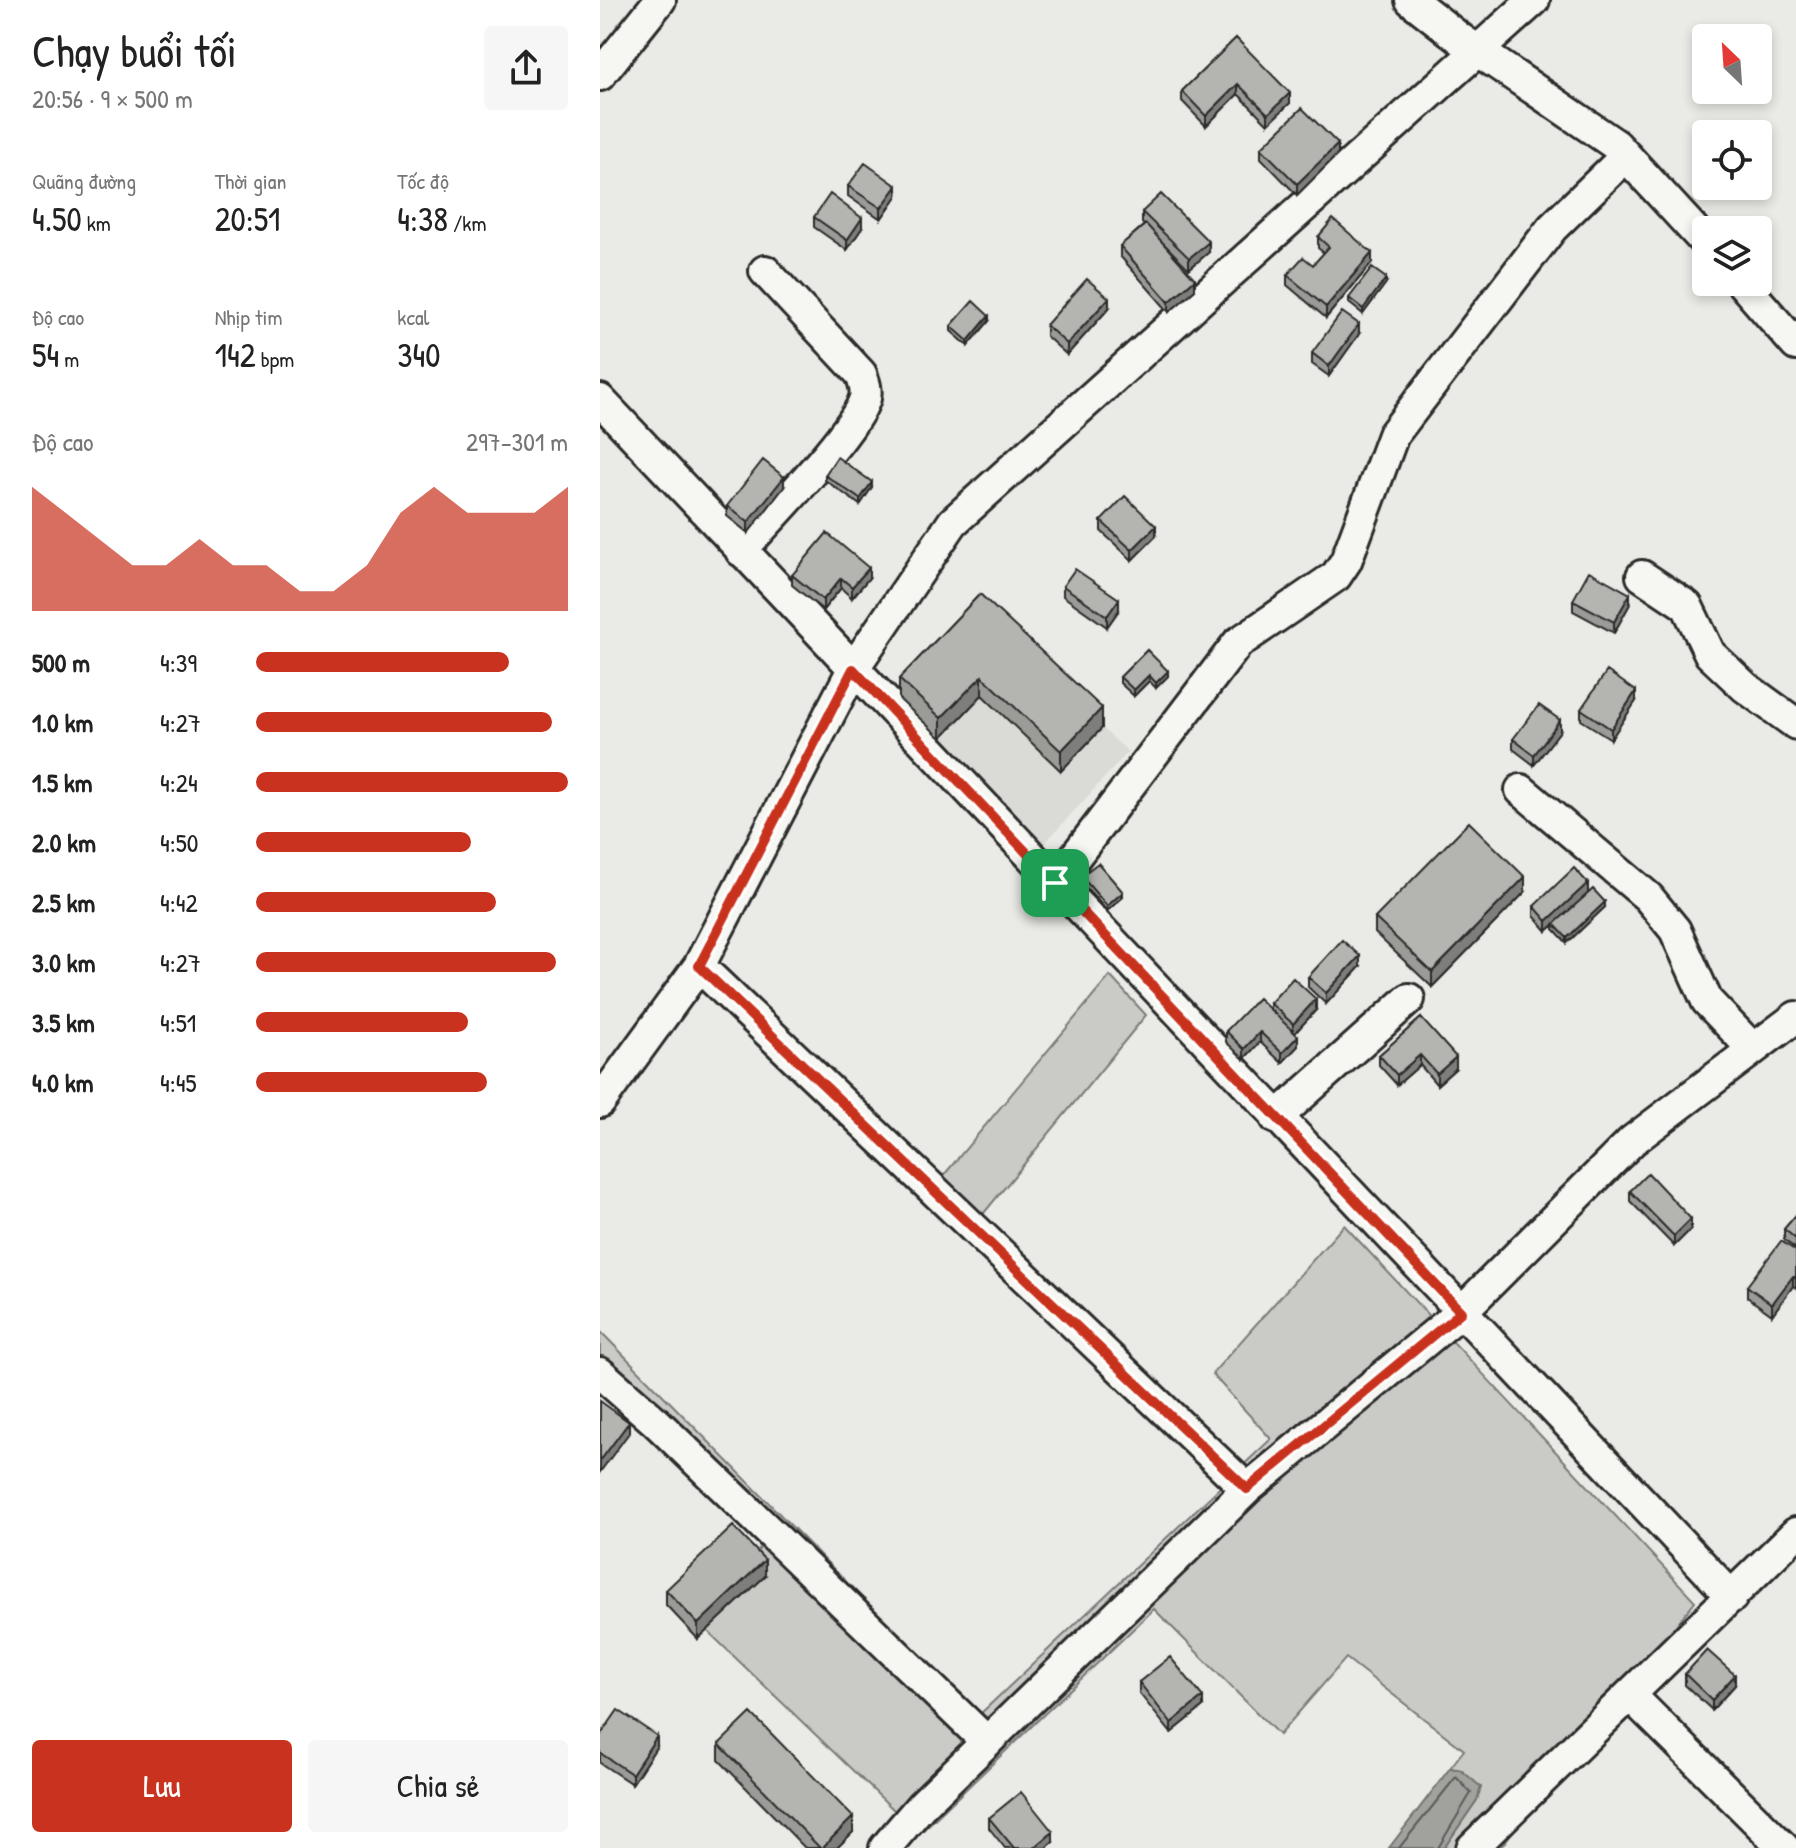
<!DOCTYPE html>
<html lang="vi">
<head>
<meta charset="utf-8">
<style>
	body { margin:0; font-family:"Patrick Hand",sans-serif; background:#f6f6f6; color:#222; height:100vh; display:flex; flex-direction:column; font-size:30px; white-space:nowrap }
	* { box-sizing:border-box; margin:0 }
	p { font-size:26px; color:#767676 }
	.icon { flex:none; width:44px; height:44px; fill:none; stroke:currentColor; stroke-width:2; stroke-linecap:round; stroke-linejoin:round }
	.map { position:relative; flex:1; overflow:hidden }
	.sheet { display:flex; flex-direction:column; background:#fff; width:600px }
	.sheet>* { flex:none }
	.needle { width:52px; rotate:335deg }
	.fabs { position:absolute; left:1092px; top:24px; display:grid; gap:16px }
	.fabs a { display:grid; place-items:center; width:80px; height:80px; border-radius:8px; background:#fff; box-shadow:0 4px 12px #0003; font-size:40px }
	.pin { position:absolute; display:grid; place-items:center; width:68px; height:68px; color:#fff; margin:-34px; border-radius:16px; box-shadow:0 4px 12px #0006 }
	.round { display:grid; place-items:center; flex:none; width:84px; height:84px; border-radius:8px; background:#f6f6f6 }
	.head { display:flex; align-items:center; justify-content:space-between; height:136px; padding:0 32px }
	h1 { font-size:44px; font-weight:600; line-height:60px }
	.figures { display:grid; grid-template-columns:repeat(3,1fr); gap:12px; height:136px; padding:8px 32px }
	.figures div { display:grid; align-content:center }
	.figures b { font-size:34px; font-weight:600 }
	.figures small { font-size:22px; font-weight:400 }
	.figures p { font-size:22px }
	.chart { height:224px; padding:16px 32px }
	.chart p { display:flex; justify-content:space-between }
	.chart svg { width:100%; height:144px; margin-top:8px; fill:#c8321e; opacity:.7 }
	.cta { display:flex; gap:16px; margin-top:auto; padding:16px 32px }
	.cta a { flex:1; height:92px; border-radius:8px; background:#c8321e; color:#fff; font-size:32px; font-weight:600; line-height:92px; text-align:center }
	.cta a+a { background:#f6f6f6; color:#222 }
	ul { padding:0 32px; list-style:none; font-size:26px }
	li { display:grid; grid-template-columns:128px 96px 1fr; align-items:center; height:60px }
	li i { height:20px; border-radius:10px; background:#c8321e }
	main { display:flex; flex:1; min-height:0 }
	.map>svg:first-child { display:block }
</style>
</head>
<body>
<main>
<section class="sheet">
<div class="head"><div><h1>Chạy buổi tối</h1><p>20:56 · 9 × 500 m</p></div><a class="round"><svg class="icon" aria-label="share" viewBox="0 0 24 24"><path d="M12 15V3M7 8l5-5 5 5M5 13v7h14v-7"/></svg></a></div>
<div class="figures">
<div><p>Quãng đường</p><b>4.50<small> km</small></b></div>
<div><p>Thời gian</p><b>20:51</b></div>
<div><p>Tốc độ</p><b>4:38<small> /km</small></b></div>
</div>
<div class="figures">
<div><p>Độ cao</p><b>54<small> m</small></b></div>
<div><p>Nhịp tim</p><b>142<small> bpm</small></b></div>
<div><p>kcal</p><b>340</b></div>
</div>
<div class="chart"><p><span>Độ cao</span>297–301 m</p>
<svg viewBox="0 0 160 44" preserveAspectRatio="none"><path d="M0 44V6L10 14L20 22L30 30L40 30L50 22L60 30L70 30L80 38L90 38L100 30L110 14L120 6L130 14L140 14L150 14L160 6V44z"/></svg>
</div>
<ul>
<li><b>500 m</b>4:39<i style="width:81%"></i></li>
<li><b>1.0 km</b>4:27<i style="width:95%"></i></li>
<li><b>1.5 km</b>4:24<i style="width:100%"></i></li>
<li><b>2.0 km</b>4:50<i style="width:69%"></i></li>
<li><b>2.5 km</b>4:42<i style="width:77%"></i></li>
<li><b>3.0 km</b>4:27<i style="width:96%"></i></li>
<li><b>3.5 km</b>4:51<i style="width:68%"></i></li>
<li><b>4.0 km</b>4:45<i style="width:74%"></i></li>
</ul>
<div class="cta"><a>Lưu</a><a>Chia sẻ</a></div>
</section>
<div class="map">
<svg width="1196" height="1848" viewBox="0 0 1196 1848">
	<rect width="100%" height="100%" fill="#eaeae6"/>
	<filter id="ink" filterUnits="userSpaceOnUse"><feTurbulence type="fractalNoise" baseFrequency=".0125" numOctaves="2"/><feDisplacementMap in="SourceGraphic" scale="16" xChannelSelector="R" yChannelSelector="G"/><feConvolveMatrix kernelMatrix="1 2 1 2 8 2 1 2 1" color-interpolation-filters="sRGB"/></filter>
	<g filter="url(#ink)">
		<path fill="#dadad6" d="M380,614L528,752L443,845L299,699Z"/>
		<path fill="#cacac7" stroke="#7a7a79" stroke-width="2" d="M510,976L546,1015L366,1235L324,1199Z
			M744,1225L1095,1601L900,1848H844L877,1800L861,1770L850,1768L864,1750L746,1658L679,1735L554,1609L319,1834L94,1618L166,1542L0,1373V1331L378,1716L671,1439L612,1374Z"/>
		<path fill="#a1a19e" stroke="#727270" stroke-width="2" d="M850,1768L861,1770L881,1787L877,1800L844,1848H789Z"/>
		<g fill="none" stroke-linecap="round" stroke-linejoin="round">
			<path stroke="#5a5a59" stroke-width="2" d="M799,1848L856,1777L871,1793L838,1848"/>
			<defs>
				<path id="minor" d="M811,0L862,40L1016,145L1106,243
					M0,75L60,0
					M1141,282L1196,345
					M0,400L1132,1597
					M141,551C168,520 256,431 265,398C267,389 264,382 261,374L165,271
					M1042,576L1087,606L1110,654L1145,687L1196,724
					M921,790L1048,897L1075,930L1107,1001L1153,1049
					M455,883L638,643L736,576L746,561L793,435L952,228L1026,156
					M99,966L647,1489
					M0,1102L99,966L253,669L353,522L934,0
					M676,1118L809,999
					M0,1373L56,1422L387,1742
					M1030,1695L1184,1848
					M285,1848L321,1806L647,1489L861,1312L1032,1141L1196,1017
					M872,1848L1196,1533"/>
			</defs>
			<use href="#minor" stroke="#2b2b2b" stroke-width="36"/>
			<use href="#minor" stroke="#f6f6f2" stroke-width="30"/>
		</g>
		<path fill="#9b9b98" stroke="#2b2b2b" stroke-width="2" d="M636,38L690,103L668,124L638,94L606,126L582,101V91Z
			M661,148L738,154L697,195L661,158Z
			M248,186L297,196L281,219L248,196Z
			M542,212L609,252L589,269L561,241L595,290L569,312L520,256V246L544,225L542,223Z
			M214,217L262,228L247,250L214,227Z
			M718,237L772,263L726,318L687,285V275L713,265L724,253L718,248Z
			M786,283L763,314L749,303V298Z
			M509,308L467,355L446,336V325Z
			M389,321L368,346L351,331V326Z
			M759,334L729,376L712,364V353Z
			M225,475L272,487L260,505L225,480Z
			M184,487L148,533L127,516V506Z
			M501,521L556,536L532,560L501,531Z
			M192,575L269,578L252,598L241,588L223,610L192,585Z
			M463,586L519,610L507,627L463,596Z
			M380,594L502,728L461,771L382,695L341,738L299,699V679Z
			M973,600L1030,604L1014,633L973,611Z
			M547,650L568,676L556,688L549,681L534,696L520,683V677Z
			M1036,701L1011,739L981,720V709Z
			M960,731L934,765L913,749V739Z
			M481,876L523,897L507,911L481,882Z
			M925,892L832,987L775,933V918Z
			M988,893L1005,907L967,943L954,929V925L947,931L934,916V906Z
			M760,967L726,1004L708,987V977Z
			M670,1003L716,1010L695,1033L698,1046L682,1063L660,1042L644,1059L626,1042V1031L670,1010Z
			M821,1018L856,1068L837,1085L820,1065L797,1085L779,1065V1055Z
			M1030,1191L1091,1229L1074,1246L1030,1201Z
			M1196,1215V1249L1184,1240V1229Z
			M1196,1251V1288L1193,1286L1172,1315L1147,1297V1286Z
			M165,1576L98,1639L66,1605V1590Z
			M1085,1674L1135,1685L1112,1710L1085,1685Z
			M539,1682L603,1707L571,1733L539,1693Z
			M0,1736L57,1746L32,1784L0,1763Z
			M119,1744L253,1832L237,1848H205L119,1760Z
			M389,1818L453,1842L446,1848H405L389,1828Z"/>
		<path fill="#7e7e7c" stroke="#2b2b2b" stroke-width="2" d="M638,84V94L606,126V116Z
			M690,93V103L668,124V114Z
			M738,144V154L697,195V184Z
			M297,186V196L281,219V208Z
			M262,218V228L247,250V240Z
			M609,242V252L589,269V258Z
			M772,253V263L726,318V307Z
			M786,278V283L763,314V309Z
			M595,279V290L569,312V302Z
			M509,298V308L467,355V344Z
			M389,316V321L368,346V341Z
			M759,324V334L729,376V366Z
			M184,477V487L148,533V522Z
			M272,482V487L260,505V499Z
			M556,526V536L532,560V550Z
			M269,568V578L252,598V587Z
			M241,578V588L223,610V600Z
			M1030,594V604L1014,633V622Z
			M519,599V610L507,627V616Z
			M568,671V676L556,688V683Z
			M549,675V681L534,696V690Z
			M382,676V695L341,738V718Z
			M1036,691V701L1011,739V729Z
			M502,708V728L461,771V751Z
			M960,720V731L934,765V755Z
			M925,877V892L832,987V972Z
			M988,883V894L947,931V921Z
			M523,892V897L507,911V906Z
			M1005,902V907L967,943V938Z
			M760,956V967L726,1004V993Z
			M716,999V1010L693,1035V1024Z
			M660,1032V1042L644,1059V1049Z
			M698,1036V1046L682,1063V1053Z
			M820,1055V1065L797,1085V1075Z
			M856,1057V1068L837,1085V1074Z
			M1091,1219V1229L1074,1246V1236Z
			M1193,1276V1286L1172,1315V1304Z
			M29,1422V1433L0,1472V1461Z
			M165,1560V1576L98,1639V1624Z
			M1135,1675V1685L1112,1710V1700Z
			M603,1697V1707L571,1733V1723Z
			M57,1736V1746L32,1784V1774Z
			M253,1817V1832L237,1848H222Z
			M453,1832V1842L446,1848H434Z"/>
		<path fill="#b4b4b1" stroke="#2b2b2b" stroke-width="2" d="M636,38L690,93L668,114L638,84L606,116L582,91Z
			M702,108L738,144L697,184L661,148Z
			M265,163L297,186L281,208L248,186Z
			M230,194L262,218L247,240L214,217Z
			M561,194L609,242L589,258L542,212Z
			M733,219L772,253L726,307L687,275L703,257L713,265L729,247L718,237Z
			M546,224L595,279L569,302L520,246Z
			M772,268L786,278L763,309L749,298Z
			M487,279L509,298L467,344L446,325Z
			M373,301L389,316L368,341L351,326Z
			M742,312L759,324L729,366L712,353Z
			M237,457L272,482L260,499L225,475Z
			M163,460L184,477L148,522L127,506Z
			M525,496L556,526L532,550L501,521Z
			M227,533L269,568L252,587L241,578L223,600L192,575Z
			M475,569L519,599L507,616L463,586Z
			M989,571L1030,594L1014,622L973,600Z
			M380,594L502,708L461,751L382,676L341,718L299,679Z
			M547,650L568,671L556,683L549,675L534,690L520,677Z
			M1007,671L1036,691L1011,729L981,709Z
			M939,705L960,720L934,755L913,739Z
			M869,822L925,877L832,972L775,918Z
			M498,863L523,892L507,906L481,876Z
			M974,868L988,883L947,921L934,906Z
			M993,889L1005,902L967,938L954,924Z
			M742,940L760,956L726,993L708,977Z
			M693,978L716,999L693,1024L670,1003Z
			M658,998L698,1036L682,1053L660,1032L644,1049L626,1031Z
			M821,1018L856,1057L837,1074L820,1055L797,1075L779,1055Z
			M1048,1173L1091,1219L1074,1236L1030,1191Z
			M1196,1215V1239L1184,1229Z
			M1181,1241L1196,1251V1278L1193,1276L1172,1304L1147,1286Z
			M0,1401L29,1422L0,1461Z
			M133,1526L165,1560L98,1624L66,1590Z
			M1107,1650L1135,1675L1112,1700L1085,1674Z
			M570,1657L603,1697L571,1723L539,1682Z
			M18,1710L57,1736L32,1774L0,1753V1736Z
			M151,1713L253,1817L222,1848H220L119,1744Z
			M421,1792L453,1832L434,1848H414L389,1818Z"/>
	</g>
	<g fill="none" stroke-linecap="round" stroke-linejoin="round" filter="url(#ink)">
		<defs>
			<path id="route" d="M253,669L861,1312L647,1489L99,966Z"/>
		</defs>
		<use href="#route" stroke="#fff" stroke-width="16"/>
		<use href="#route" stroke="#c8321e" stroke-width="10"/>
	</g>
</svg>
<div class="fabs">
<a><svg class="needle" viewBox="-14 -14 28 28"><path d="M0-13l5 13h-10z" fill="#e53935"/><path d="M0 13l5-13h-10z" fill="#767676"/></svg></a>
<a><svg class="icon" aria-label="locate" viewBox="0 0 24 24"><circle cx="12" cy="12" r="6"/><path d="M12 2v4M12 18v4M2 12h4M18 12h4"/></svg></a>
<a><svg class="icon" aria-label="layers" viewBox="0 0 24 24"><path d="M12 4l9 5-9 5-9-5zM3 14l9 5 9-5"/></svg></a>
</div>
<div class="pin" style="left:455px;top:883px;background:#1e9e55"><svg class="icon" aria-label="arrive" viewBox="0 0 24 24"><path d="M6 21V4h12l-3 4 3 4H6"/></svg></div>
</div>
</main>
</body>
</html>
